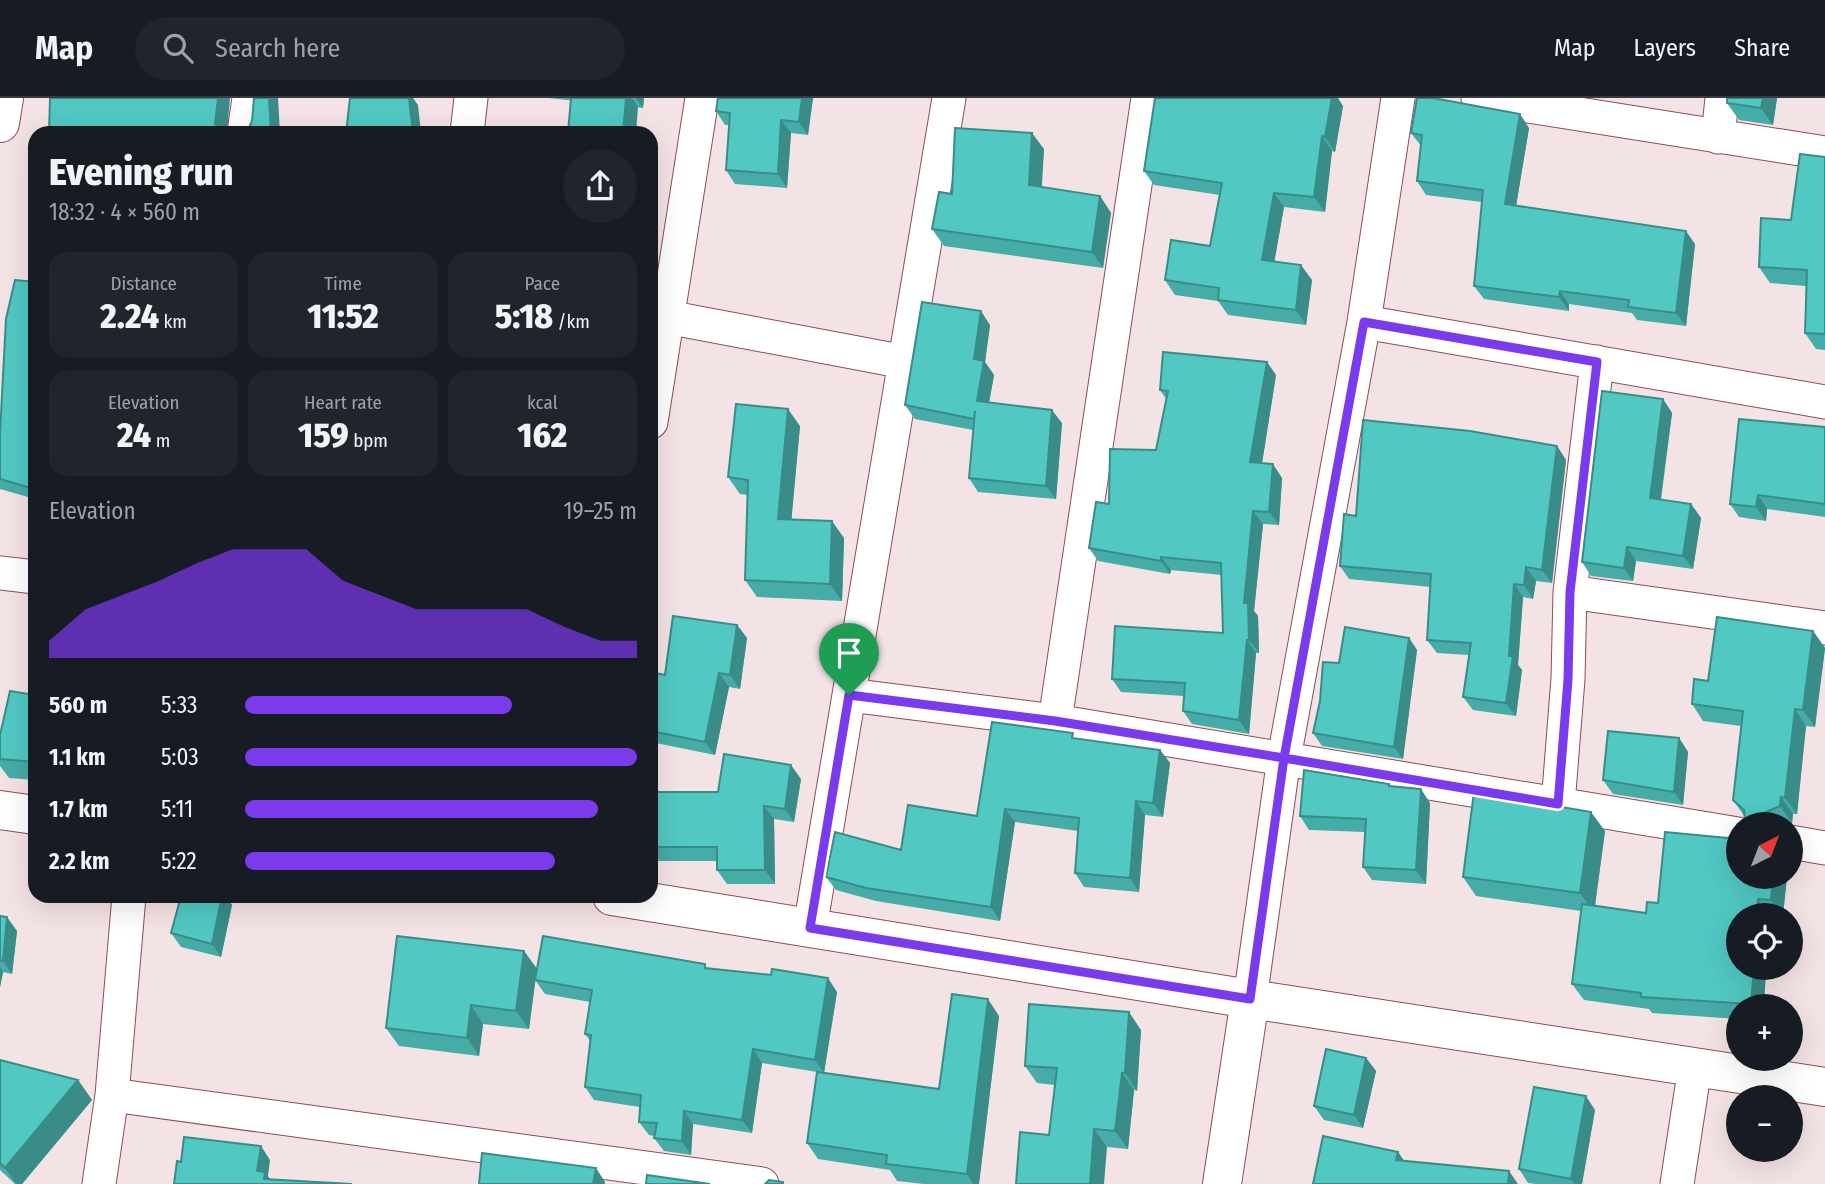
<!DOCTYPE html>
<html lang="en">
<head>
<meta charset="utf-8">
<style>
	body { margin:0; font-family:"Fira Sans Condensed",sans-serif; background:#20242c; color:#f1f3f6; height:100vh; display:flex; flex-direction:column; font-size:26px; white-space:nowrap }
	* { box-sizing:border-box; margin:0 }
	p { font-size:23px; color:#9ea1a6 }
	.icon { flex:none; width:38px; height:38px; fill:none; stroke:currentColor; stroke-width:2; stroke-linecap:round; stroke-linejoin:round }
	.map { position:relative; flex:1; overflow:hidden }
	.panel { position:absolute; left:28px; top:28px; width:630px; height:777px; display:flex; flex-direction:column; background:#171b24; border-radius:21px; box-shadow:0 7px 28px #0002 }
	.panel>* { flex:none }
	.needle { width:46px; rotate:42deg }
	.fabs { position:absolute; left:1726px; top:714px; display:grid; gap:14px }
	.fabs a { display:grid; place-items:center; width:77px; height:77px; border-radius:50%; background:#171b24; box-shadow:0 7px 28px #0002; font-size:35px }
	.pin { position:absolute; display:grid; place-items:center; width:60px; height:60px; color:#fff; margin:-72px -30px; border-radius:50% 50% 50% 0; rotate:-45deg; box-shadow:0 0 7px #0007 }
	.pin .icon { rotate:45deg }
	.round { display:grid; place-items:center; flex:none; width:74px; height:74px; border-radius:37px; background:#20242c }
	.head { display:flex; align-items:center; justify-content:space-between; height:119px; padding:0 21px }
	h1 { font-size:38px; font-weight:800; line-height:52px }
	.metrics { display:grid; grid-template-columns:repeat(3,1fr); gap:10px; height:119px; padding:7px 21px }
	.metrics div { display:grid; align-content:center; border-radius:18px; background:#20242c; text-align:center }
	.metrics b { font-size:35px; font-weight:800 }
	.metrics small { font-size:19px; font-weight:400 }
	.metrics p { font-size:19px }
	.chart { height:196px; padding:14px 21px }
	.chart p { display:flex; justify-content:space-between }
	.chart svg { width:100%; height:126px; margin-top:7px; fill:#7c3aed; opacity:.7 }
	ul { padding:0 21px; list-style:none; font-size:23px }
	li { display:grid; grid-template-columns:112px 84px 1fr; align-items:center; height:52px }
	li i { height:18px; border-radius:9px; background:#7c3aed }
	header { display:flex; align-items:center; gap:42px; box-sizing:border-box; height:98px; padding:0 35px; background:#171b24; border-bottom:2px solid #363941 }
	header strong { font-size:33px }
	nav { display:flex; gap:38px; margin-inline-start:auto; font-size:24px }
	.search { width:490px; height:63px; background:#20242c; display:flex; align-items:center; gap:18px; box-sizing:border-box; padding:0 24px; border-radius:38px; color:#9ea1a6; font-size:26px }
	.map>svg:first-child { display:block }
</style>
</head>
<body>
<header>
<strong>Map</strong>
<div class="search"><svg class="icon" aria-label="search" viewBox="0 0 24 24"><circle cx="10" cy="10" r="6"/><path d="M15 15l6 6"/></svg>Search here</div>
<nav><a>Map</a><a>Layers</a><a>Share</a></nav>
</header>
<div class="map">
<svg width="1825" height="1086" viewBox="0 0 1825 1086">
	<rect width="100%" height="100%" fill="#f4e3e5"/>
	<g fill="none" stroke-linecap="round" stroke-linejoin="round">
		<defs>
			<path id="minor" d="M1478,0L1825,55
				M244,35L249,0
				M467,35L471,0
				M1718,39L1722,0
				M651,216L905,264
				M1364,224L1825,304
				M651,324L702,0
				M0,475L35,479
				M1570,494L1825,530
				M849,597L1055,623L1738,736
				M1055,623L1148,0
				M1558,706L1568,581L1570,494L1597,264
				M1790,744L1825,750
				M810,830L949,0
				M1250,901L1284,660L1364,224L1398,0
				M112,997L762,1086
				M99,1086L112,997L129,798
				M1677,1086L1695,969"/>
			<path id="tertiary" d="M0,25L4,0
				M0,712L35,717
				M612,798L1250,901L1825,989
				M1222,1086L1250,901"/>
		</defs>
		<use href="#minor" stroke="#8f4b57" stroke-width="35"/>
		<use href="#tertiary" stroke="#8f4b57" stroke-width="40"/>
		<use href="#minor" stroke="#fff" stroke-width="33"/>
		<use href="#tertiary" stroke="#fff" stroke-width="38"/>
	</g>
	<path fill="#46aca7" d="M548,0H644L643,10Z
		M718,0H813L808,37L791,35L787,90L735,86L726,72L729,27H725L716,13Z
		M1777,0L1773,27L1739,22L1727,5Z
		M1343,8L1335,54L1332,53L1325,114L1284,109L1274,164L1312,182L1306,227L1228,217L1218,203L1175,197L1165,182L1210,148L1220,97L1154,87L1144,73Z
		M1529,30L1516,108L1695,146L1686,228L1637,222L1632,215L1569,206V213L1484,201L1474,188L1482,104L1426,97L1417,83L1421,48L1411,35Z
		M1044,51L1041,89L1100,98L1111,115L1103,170L944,148L932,131L952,96Z
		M1825,59V252L1816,251L1805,235L1806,188L1770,185L1759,169L1791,122Z
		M35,184V401L0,391V335Z
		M990,227L985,264L994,277L989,304L1062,325L1056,401L978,394L969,380L973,332L915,321L905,307Z
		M1276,277L1262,365L1282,380L1279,427L1263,426L1254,513L1258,518L1259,555H1256L1249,636L1192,626L1183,613L1184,598L1121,594L1112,581L1223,535L1222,477L1171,472L1170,476L1098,463L1089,450L1109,406L1156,352L1166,301L1160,292Z
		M1663,301L1672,315L1661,402L1691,406L1701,420L1693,471L1636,463L1633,483L1591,478L1582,464Z
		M800,328L791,422L844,440L842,503L757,499L745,482L748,397L740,396L728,379Z
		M1825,329V419L1767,411L1766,423L1739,419L1730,406Z
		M1557,348L1566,362L1552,485L1536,483L1533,501L1523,499L1518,567L1522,572L1516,618L1473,612L1463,599L1469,557L1437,555L1427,542L1431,489L1349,481L1340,468L1356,418Z
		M737,527L747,540L740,591L729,589L715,657L651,644V574L665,577Z
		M1813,533L1825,550L1815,629L1806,628L1797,716H1793L1792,725L1789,726H1744L1745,723V719L1733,702L1741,628L1703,623L1692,606L1708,583Z
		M1409,540L1417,552L1403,661L1322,648L1313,635L1339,565Z
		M35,597V682L9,680L0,668V637Z
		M1076,640L1160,652L1170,665L1163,719L1145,717L1139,794L1084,789L1075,775L1078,733L1015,724L1000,823L876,803L836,792L826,779L901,752L977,718Z
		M1679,640L1688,654L1683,707L1613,696L1603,682Z
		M801,681L794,724L774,721L775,786H727L717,772V763H651V694H718Z
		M1391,688L1430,705L1426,786L1372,782L1363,769L1365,734L1309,732L1300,718Z
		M1605,733L1595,807L1646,815L1728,740L1738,779H1787L1783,817H1738V870H1766L1764,908H1738V921L1652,915L1649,911L1584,902L1572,886L1581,813L1476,798L1463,779Z
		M181,798H226L232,807L221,859L181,849L171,835Z
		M0,818L17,833L12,876L3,874L0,889Z
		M524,853L537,871L708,870L837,894L824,975L939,991L999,918L979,1086H924L897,1083L890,1072L818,1061L807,1045L817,974L762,965L752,1035L693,1026L691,1057L664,1053L654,1040V1038L649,1037L639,1024L640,1009L594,1002L585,989L591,944L585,936L590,904L545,896L535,882L529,931L483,926L479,958L399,948L386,930Z
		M1141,932L1137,993L1134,992L1128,1051L1107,1049L1055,987L1037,985L1025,968Z
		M1366,960L1376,973L1363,1030L1324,1022L1314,1008Z
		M0,962L78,982L92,1002L22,1086H15L0,1072Z
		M1595,1012L1582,1086H1536L1528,1085L1519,1071Z"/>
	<path fill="#398c88" d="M218,0H230L227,35H221L215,26Z
		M269,0H278L280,35H271Z
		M409,0H413L418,7L421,35H413Z
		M626,0H632L638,9L636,35H623Z
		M636,0H644L643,10Z
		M802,0H813L808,37L799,24Z
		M1332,0H1338L1343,8L1335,54L1325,39Z
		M1763,0H1777L1773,27L1761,10Z
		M1520,16L1529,30L1514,120L1505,106Z
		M781,22L791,35L787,90L778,76Z
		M1032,35L1044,51L1041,103L1029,87Z
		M1322,38L1332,53L1325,114L1314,99Z
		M1274,95L1284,109L1272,177L1262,162Z
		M1100,98L1111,115L1103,170L1092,154Z
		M1686,133L1695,146L1686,228L1676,215Z
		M1301,167L1312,182L1306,227L1296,212Z
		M1560,193L1569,206V213L1559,199Z
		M981,213L990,227L985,264L994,277L987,316L977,303L974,261Z
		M1267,264L1276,277L1260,378L1250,364Z
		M1663,301L1672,315L1659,413L1650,400Z
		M788,311L800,328L790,438L778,421Z
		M1052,312L1062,325L1056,401L1046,388Z
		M1557,348L1566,362L1552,485L1542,472Z
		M1273,366L1282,380L1279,427L1269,414Z
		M35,373V396L31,390Z
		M1758,397L1767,411L1766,423L1756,409Z
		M1691,406L1701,420L1693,471L1683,458Z
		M1253,413L1263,426L1254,513L1258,518L1259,555L1249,542L1244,505Z
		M832,423L844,440L842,503L830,486Z
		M1627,449L1636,463L1633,483L1624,470Z
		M1161,459L1171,472L1170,476L1161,463Z
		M1526,469L1536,483L1533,501L1524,487Z
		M1514,486L1523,499L1518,567L1522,572L1516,618L1506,605Z
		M737,527L747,540L740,591L730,577Z
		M1813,533L1825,550L1815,629L1803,612Z
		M1409,540L1417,552L1403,661L1394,649Z
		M1247,542L1256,555L1249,636L1239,622Z
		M719,575L729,589L715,657L705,644Z
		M1795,611L1806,628L1797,716L1785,700Z
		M1679,640L1688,654L1683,707L1674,694Z
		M1160,652L1170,665L1163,719L1153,705Z
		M791,667L801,681L794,724L785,711Z
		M1421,691L1430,705L1426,786L1416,772Z
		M1781,699L1793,716L1792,725L1780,708Z
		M1136,703L1145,717L1139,794L1130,780Z
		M764,708L774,721L775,786L765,772Z
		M1005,711L1015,724L1000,823L991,809Z
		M1591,714L1605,733L1594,815L1580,795Z
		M1764,715L1772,726H1760L1759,725Z
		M1773,779H1787L1783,817H1781L1771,802Z
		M222,798H226L232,807L221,859L212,846Z
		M1758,801L1769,817H1757Z
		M7,819L17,833L12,876L3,863Z
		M524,853L537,871L529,931L516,913Z
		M0,869L3,874L0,889Z
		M1754,870H1766L1764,908H1753L1751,906Z
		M828,880L837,894L824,975L815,962Z
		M988,901L999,918L979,1086H973L967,1076Z
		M471,907L483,926L479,958L467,940Z
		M1129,914L1141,932L1137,993L1125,975Z
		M753,951L762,965L752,1035L742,1022Z
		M1366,960L1376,973L1363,1030L1354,1017Z
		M1122,975L1134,992L1128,1051L1115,1033Z
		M78,982L92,1002L22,1086H16L5,1070Z
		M1586,998L1595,1012L1582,1086H1575L1571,1081Z
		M684,1013L693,1026L691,1057L682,1043Z
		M1094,1031L1107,1049L1104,1086H1090Z
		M261,1048L270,1062L268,1078L273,1086H267L257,1073Z
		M1398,1054L1410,1071L1396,1062Z
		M596,1070L605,1084V1086H593Z
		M1509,1073L1518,1086H1508Z"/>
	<path fill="#51c8c2" stroke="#398c88" stroke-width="2" d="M50,0H218L215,26L222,35H49Z
		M254,0H269L271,35H244L248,32L252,23Z
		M350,0H409L413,35H346Z
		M571,0H626L623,35H568Z
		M718,0H802L799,24L781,22L778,76L726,72L730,15L716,13Z
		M1155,0H1332L1325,39L1322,38L1314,99L1274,95L1262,162L1301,167L1296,212L1218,202L1219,190L1165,182L1171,142L1210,148L1222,85L1144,73Z
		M1417,0H1433L1520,16L1505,106L1686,133L1676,215L1628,209L1629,202L1560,193L1559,199L1474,188L1483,92L1417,83L1422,37L1411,35Z
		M1727,0H1763L1761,10L1727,5Z
		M955,30L1032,35L1029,87L1100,98L1092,154L932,131L939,94L952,96Z
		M1800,56L1825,59V236L1805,235L1807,172L1759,169L1761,120L1791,122Z
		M15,182L35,184V373L31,390L0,381V335L6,221Z
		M922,204L981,213L974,261L984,263L977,303L1052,312L1046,388L969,380L975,313L974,321L905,307Z
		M1163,254L1267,264L1250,364L1273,366L1269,414L1253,413L1244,505H1248L1249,542H1247L1239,622L1183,613L1185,585L1112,581L1115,528L1223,535L1221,465L1161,459V463L1089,450L1096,404L1109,406L1110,351L1156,352L1168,293L1160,292Z
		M1602,293L1663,301L1650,400L1691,406L1683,458L1627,449L1624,470L1582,464Z
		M736,306L788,311L778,421L832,423L830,486L745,482L748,382L728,379Z
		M1739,321L1825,329V406L1758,397L1756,409L1730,406Z
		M1363,322L1470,333L1557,348L1542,472L1526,469L1524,487L1514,486L1509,558H1513L1506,605L1463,599L1471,545L1427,542L1431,476L1340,468L1344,416L1356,418Z
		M673,518L737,527L730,577L719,575L705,644L651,633V574L665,577Z
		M1717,519L1813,533L1803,612L1795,611L1785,700L1781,699L1780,708L1764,715L1759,725L1760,726H1744L1745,723L1744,712L1733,702L1743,613L1692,606L1694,581L1708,583Z
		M1345,529L1409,540L1394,649L1313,635L1320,603L1323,564L1339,565Z
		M10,593L35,597V664L0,661V637Z
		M992,624L1073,635L1072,640L1160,652L1153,705L1136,703L1130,780L1075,775L1079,720L1005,711L991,809L866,790L826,779L835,734L901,752L908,707L977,718Z
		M1608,633L1679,640L1674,694L1603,682Z
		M724,656L791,667L785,711L764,708L765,772H717V749H651V694H718Z
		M1304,672L1389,686V688L1421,691L1416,772L1363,769L1366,721L1300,718Z
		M1474,694L1591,714L1580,795L1463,779Z
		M1665,734L1728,740L1738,734V779H1773L1771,802L1758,801L1757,817H1738V870H1754L1751,906L1641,899V895L1572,886L1582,806L1646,815L1647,804L1658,805Z
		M181,798H222L212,846L171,835Z
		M0,818L7,819L3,863L0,862Z
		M397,838L524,853L516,913L471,907L467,940L386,930Z
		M543,838L705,866V870L771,877L772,871L828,880L815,962L753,951L742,1022L684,1013L682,1043L654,1040L657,1025L639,1024L641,997L585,989L591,937L585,936L592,892L535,882Z
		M952,896L988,901L967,1076L886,1066L887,1057L807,1045L817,974L939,991Z
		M1029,906L1129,914L1125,975H1122L1115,1033L1094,1031L1090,1086H1016L1020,1034L1049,1037L1057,970L1025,968Z
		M1326,951L1366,960L1354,1017L1314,1008Z
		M0,962L78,982L5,1070L0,1065Z
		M1534,989L1586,998L1571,1081L1519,1071Z
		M1323,1038L1398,1054L1396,1062L1509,1073L1508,1086H1313Z
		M184,1039L261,1048L257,1073L265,1074L264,1081L352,1086H174L177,1063L181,1064Z
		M482,1055L596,1070L593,1086H479Z
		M647,1077L710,1086H646Z
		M769,1082L783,1084V1086H765Z"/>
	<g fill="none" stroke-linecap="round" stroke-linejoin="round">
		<defs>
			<path id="route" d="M849,597L810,830L1250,901L1284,660L1558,706L1568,582L1570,494L1597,264L1364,224L1284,660L1055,623L849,597"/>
		</defs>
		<use href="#route" stroke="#fff" stroke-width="14"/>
		<use href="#route" stroke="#7c3aed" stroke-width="9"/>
	</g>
</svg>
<div class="fabs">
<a><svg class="needle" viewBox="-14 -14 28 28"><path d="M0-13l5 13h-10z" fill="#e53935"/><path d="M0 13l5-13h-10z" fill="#9ea1a6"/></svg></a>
<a><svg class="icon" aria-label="locate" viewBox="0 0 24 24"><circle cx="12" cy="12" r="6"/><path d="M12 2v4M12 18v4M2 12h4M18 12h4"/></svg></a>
<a>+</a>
<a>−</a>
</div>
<div class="pin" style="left:849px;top:597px;background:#1e9e55"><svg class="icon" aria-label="arrive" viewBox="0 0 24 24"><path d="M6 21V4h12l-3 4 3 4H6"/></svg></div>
<section class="panel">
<div class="head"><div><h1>Evening run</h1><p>18:32 · 4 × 560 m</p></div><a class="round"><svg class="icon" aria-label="share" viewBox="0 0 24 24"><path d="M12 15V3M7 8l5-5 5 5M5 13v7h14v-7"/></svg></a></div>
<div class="metrics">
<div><p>Distance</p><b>2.24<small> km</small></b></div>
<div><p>Time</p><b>11:52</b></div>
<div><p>Pace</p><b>5:18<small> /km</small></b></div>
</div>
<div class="metrics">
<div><p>Elevation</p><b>24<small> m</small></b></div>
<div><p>Heart rate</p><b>159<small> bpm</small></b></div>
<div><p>kcal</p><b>162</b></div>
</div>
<div class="chart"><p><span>Elevation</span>19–25 m</p>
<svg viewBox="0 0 160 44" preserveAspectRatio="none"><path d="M0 44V38L10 27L20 22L30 17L40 11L50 6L60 6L70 6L80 17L90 22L100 27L110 27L120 27L130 27L140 33L150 38L160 38V44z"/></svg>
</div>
<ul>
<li><b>560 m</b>5:33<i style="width:68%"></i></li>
<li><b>1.1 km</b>5:03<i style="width:100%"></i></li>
<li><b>1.7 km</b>5:11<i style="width:90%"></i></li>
<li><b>2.2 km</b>5:22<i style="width:79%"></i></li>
</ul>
</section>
</div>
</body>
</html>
